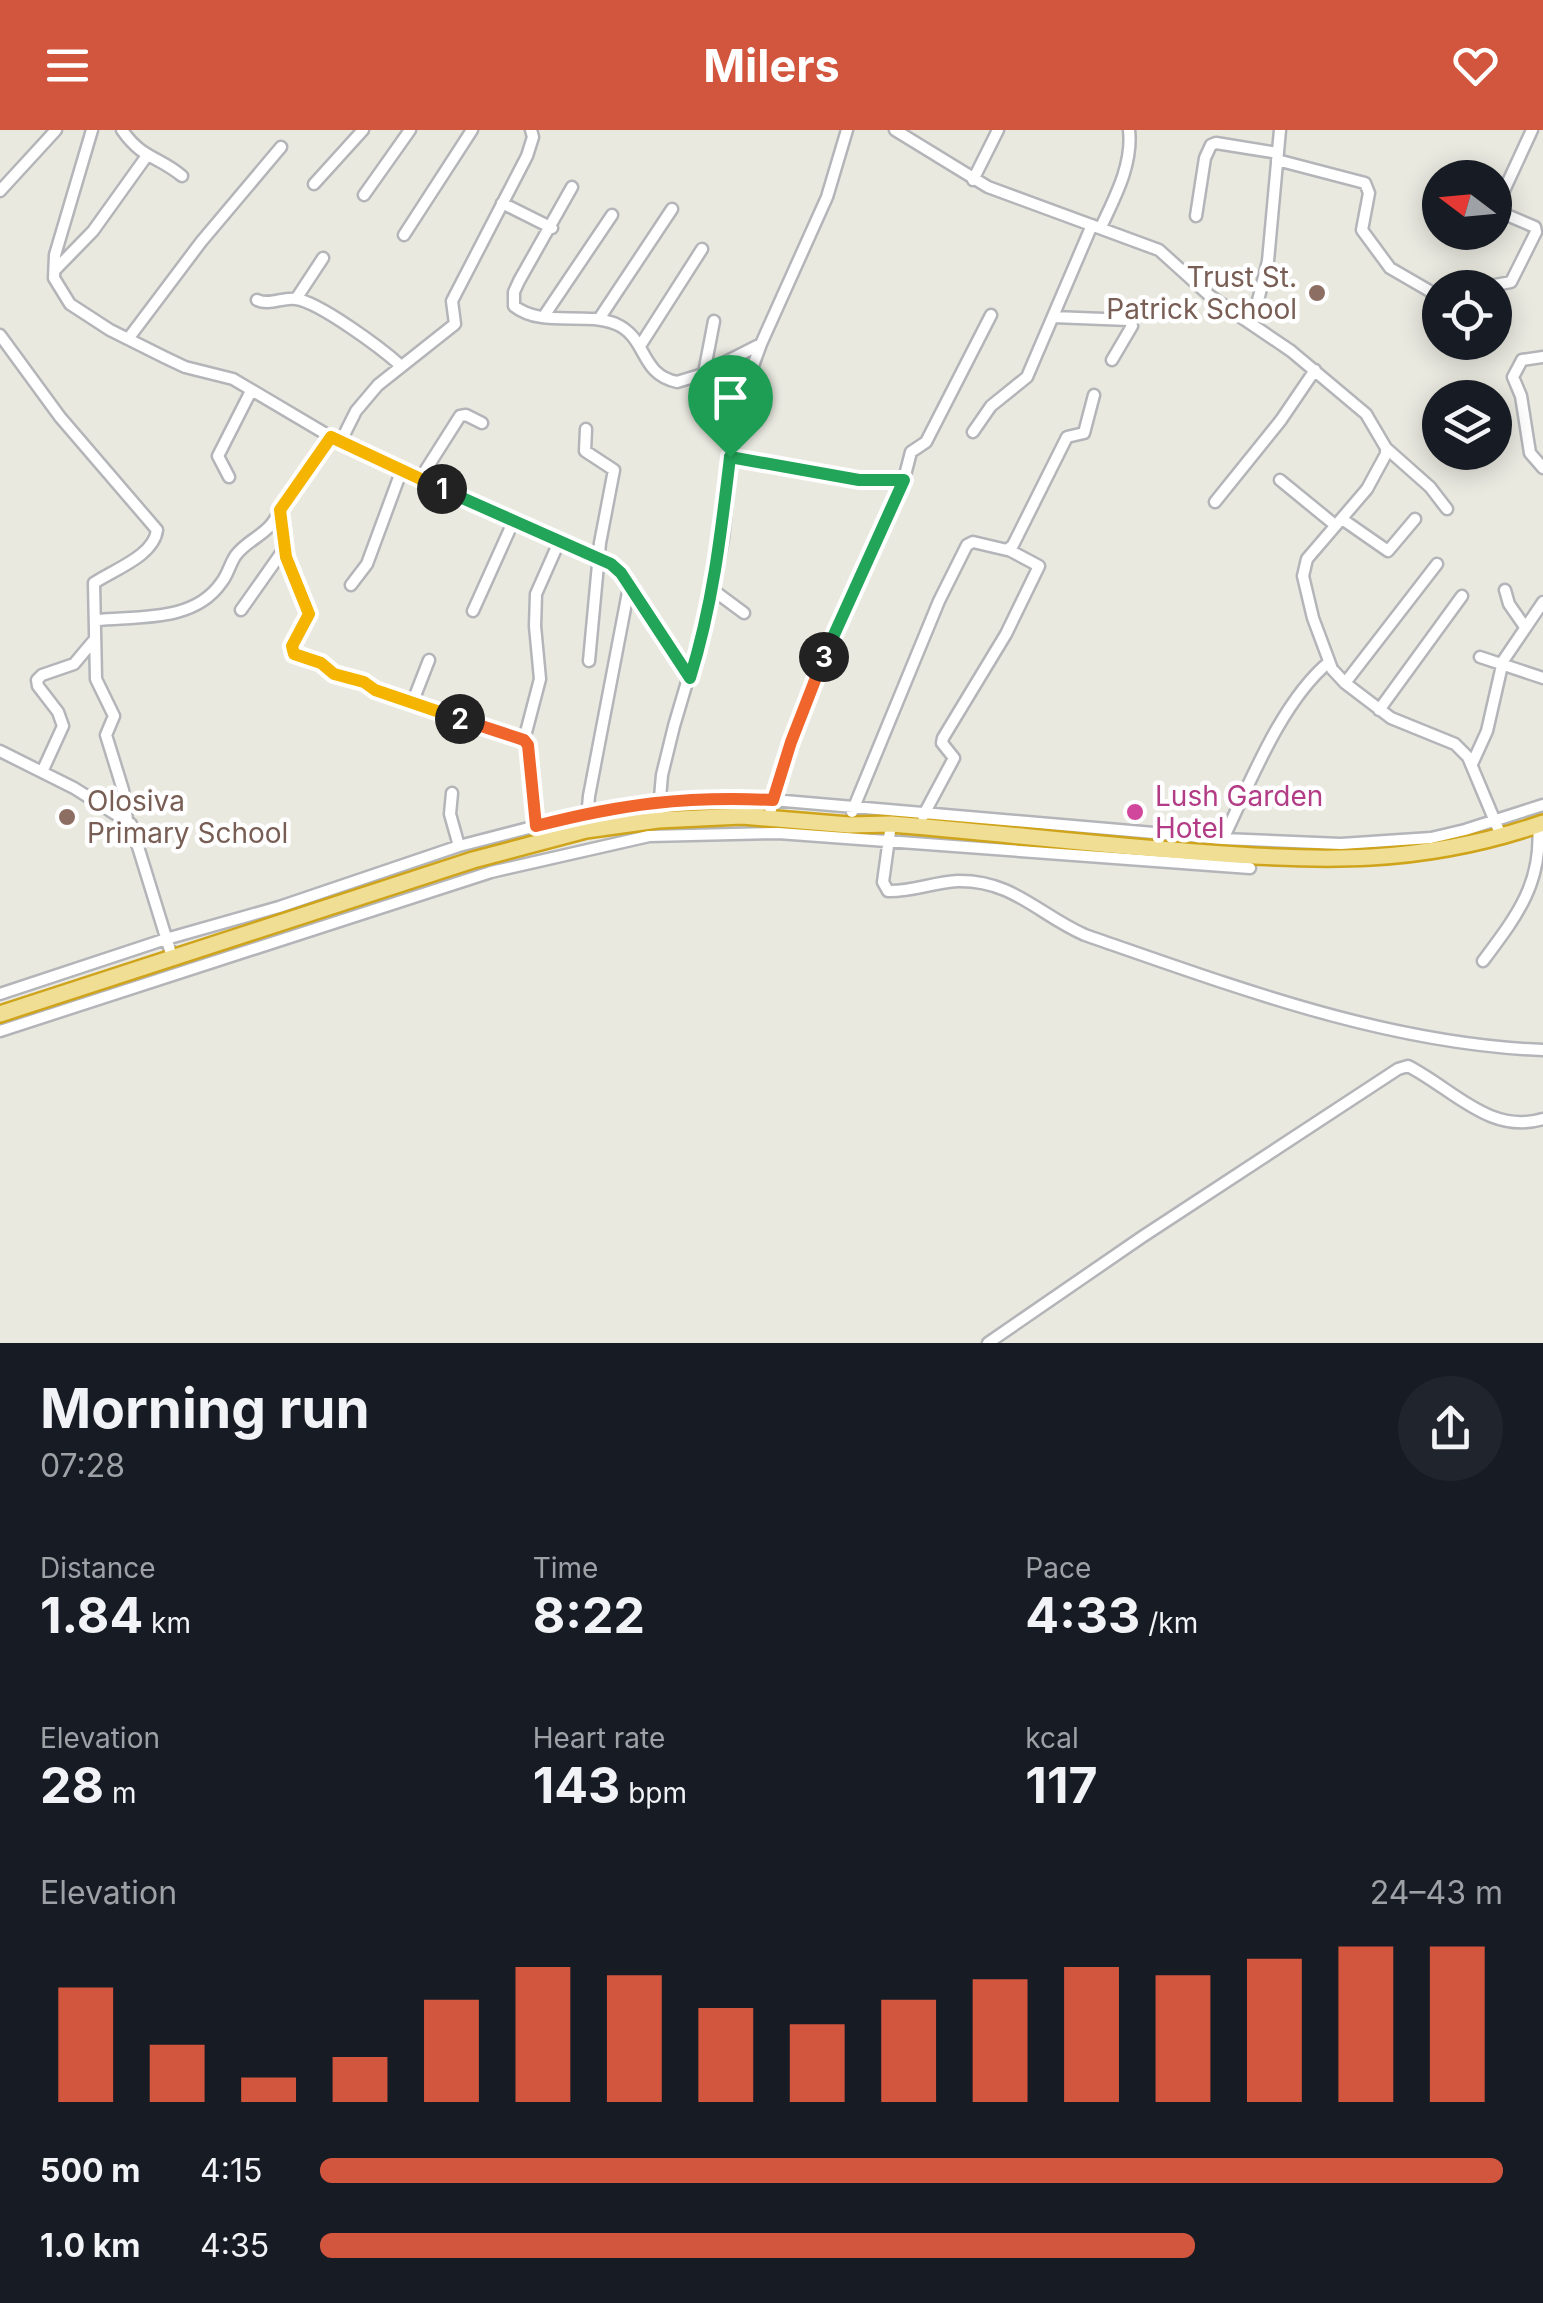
<!DOCTYPE html>
<html lang="en">
<head>
<meta charset="utf-8">
<style>
	body { margin:0; font-family:Inter,sans-serif; background:#20242c; color:#f1f3f6; height:100vh; display:flex; flex-direction:column; font-size:38px; white-space:nowrap }
	* { box-sizing:border-box; margin:0 }
	p { font-size:32px; color:#9ea1a6 }
	.icon { flex:none; width:55px; height:55px; fill:none; stroke:currentColor; stroke-width:2; stroke-linecap:round; stroke-linejoin:round }
	.map { position:relative; height:1213px; overflow:hidden }
	.drawer { display:flex; flex-direction:column; background:#171b24; flex:1 }
	.drawer>* { flex:none }
	.needle { width:65px; rotate:286deg }
	.buttons { position:absolute; left:1422px; top:30px; display:grid; gap:20px }
	.buttons a { display:grid; place-items:center; width:90px; height:90px; border-radius:50%; background:#171b24; box-shadow:0 5px 25px #0003; font-size:50px }
	.pin { position:absolute; display:grid; place-items:center; width:85px; height:85px; color:#fff; margin:-102px -42px; border-radius:50% 50% 50% 0; rotate:-45deg; box-shadow:0 0 10px #0007 }
	.pin .icon { rotate:45deg }
	.km { position:absolute; width:50px; height:50px; margin:-25px; border-radius:50%; background:#222; color:#fff; font-size:28px; line-height:50px; text-align:center }
	.round { display:grid; place-items:center; flex:none; width:105px; height:105px; border-radius:52px; background:#20242c }
	.headline { display:flex; align-items:center; justify-content:space-between; height:170px; padding:0 40px }
	h1 { font-size:55px; font-weight:700; line-height:75px }
	.metrics { display:grid; grid-template-columns:repeat(3,1fr); gap:15px; height:170px; padding:10px 40px }
	.metrics div { display:grid; align-content:center }
	.metrics b { font-size:50px; font-weight:700 }
	.metrics small { font-size:28px; font-weight:400 }
	.metrics p { font-size:28px }
	.chart { height:280px; padding:20px 40px }
	.chart p { display:flex; justify-content:space-between }
	.chart svg { width:100%; height:180px; margin-top:10px; stroke:#d2553e; stroke-width:6 }
	ul { padding:0 40px; list-style:none; font-size:32px }
	li { display:grid; grid-template-columns:160px 120px 1fr; align-items:center; height:75px }
	li i { height:25px; border-radius:12px; background:#d2553e }
	header { display:flex; justify-content:space-between; align-items:center; height:130px; padding:0 40px; background:#d2553e; color:#fff; font-size:45px; font-weight:700 }
	.map>svg:first-child { display:block }
</style>
</head>
<body>
<header><svg class="icon" aria-label="menu" viewBox="0 0 24 24"><path d="M4 6h16M4 12h16M4 18h16"/></svg>Milers<svg class="icon" aria-label="heart" viewBox="0 0 24 24"><path d="M12 20l-8-8c-3-5 5-10 8-4 3-6 11-1 8 4z"/></svg></header>
<div class="map">
<svg width="1543" height="1213" viewBox="0 0 1543 1213">
	<rect width="100%" height="100%" fill="#eae9e0"/>
	<g fill="none" stroke-linecap="round" stroke-linejoin="round">
		<defs>
			<path id="minor" d="M92,0L55,125L54,148L70,174L110,200L164,227L185,237L233,249L331,307L401,342L611,434L621,443L690,547
				M122,0C142,29 158,26 182,46
				M895,0L988,57L1159,120L1210,166L1291,221L1366,284L1386,318V324L1367,359L1307,429L1303,446L1313,488L1332,539L1345,553L1391,588L1455,614L1468,627L1502,708
				M1277,30L1365,53L1369,63L1362,100L1390,138L1440,167
				M973,50L998,0
				M314,54L363,0
				M572,57L519,151L514,162V176C542,198 584,181 616,194C648,208 639,244 677,252L700,245L761,214
				M0,61L56,0
				M364,65L410,0
				M502,73L552,98
				M1495,80L1532,0
				M1196,86L1205,28L1211,15L1216,13L1278,23
				M1101,97C1115,67 1133,34 1129,0
				M404,105L472,0
				M55,140L93,101L146,27
				M1479,158L1511,152L1536,102L1535,97L1495,80
				M296,169L323,128
				M257,170C270,176 282,167 296,169C319,172 381,218 400,235
				M544,186L612,85
				M1053,187L1129,190L1132,196L1112,230
				M599,189L672,79
				M1252,194L1268,131L1280,0
				M0,205L60,287L157,400C154,426 113,440 94,453L96,549L114,586L106,605L123,660L127,690
				M128,209L201,112L281,17
				M640,216L702,119
				M1543,227L1522,230L1513,247L1521,266L1530,323L1543,338
				M704,243L714,191
				M586,299L585,321L614,340L600,413L589,531
				M973,302L991,276L1027,247L1092,95
				M331,307L279,380L286,427L308,477V491L292,515L294,524L321,533L328,541L364,552L375,560L524,610L529,620L536,700
				M341,311L356,281L378,255L455,194L452,171L527,26L533,7L531,0
				M1386,318L1430,357L1447,379
				M730,327L859,350L904,349
				M229,347L218,326L251,261
				M420,349L460,286L466,285L482,293
				M1280,350L1335,395
				M1215,372L1281,290L1315,240
				M1342,389L1388,421L1415,389
				M351,455L367,434L401,342
				M713,460L744,483
				M1505,460L1509,474L1525,497
				M241,480L284,419
				M473,481L514,390
				M97,490C139,486 194,492 221,453C228,445 230,433 236,425C250,407 270,405 279,381
				M1480,527L1543,548
				M1345,553L1437,434
				M413,571L429,530
				M1379,580L1462,466
				M524,610L540,549L535,496L536,464L559,412
				M0,621L74,658L131,694L173,830
				M1472,634L1487,601L1503,531L1543,472
				M42,642L63,596L58,582L38,556L37,550L42,545L74,534L95,509
				M452,663L450,684L459,716
				M852,682L939,471L967,415L973,412L1007,420L1013,415L1067,307L1084,303L1094,265
				M923,686L954,628L942,613L943,608L1006,504L1039,436L1009,420
				M769,687C798,569 854,459 904,349L911,322L926,312L991,185
				M658,690L662,645L674,596L711,471L723,408L735,294L742,266L761,214L827,67L847,0
				M891,694L883,752L888,761C911,762 934,752 958,751C1013,750 1039,785 1085,805C1233,856 1385,914 1543,920
				M586,700L589,666L629,457
				M1223,709C1250,653 1281,572 1329,532
				M1483,831C1516,787 1543,753 1538,695
				M0,864L166,809L279,777L459,716L587,683L660,670L715,667L773,670L1223,709L1341,714L1431,708L1465,700L1543,675
				M0,901L491,742L649,706L778,703L1250,738
				M988,1213L1142,1107L1398,939L1408,936C1453,959 1490,1005 1543,989"/>
			<path id="highway" d="M0,884L473,730L586,700L658,690L742,686L849,695L891,694C992,702 1094,715 1196,722C1320,732 1423,735 1543,693"/>
		</defs>
		<use href="#minor" stroke="#b3b5b9" stroke-width="15"/>
		<use href="#highway" stroke="#cfa41b" stroke-width="20"/>
		<use href="#minor" stroke="#fff" stroke-width="10"/>
		<use href="#highway" stroke="#efde93" stroke-width="15"/>
	</g>
	<g fill="none" stroke-linecap="round" stroke-linejoin="round">
		<defs>
			<path id="split-1" d="M442,359L611,434L621,443L690,548C713,474 721,403 730,327"/>
			<path id="split-2" d="M442,359L331,307L280,380L286,427L309,484L292,516L294,524L321,533L334,544L364,552L375,560L460,589"/>
			<path id="split-3" d="M460,589L524,610L528,615L536,696C622,674 684,666 773,670L791,612L824,527"/>
			<path id="split-4" d="M730,327L859,350H904L824,527"/>
		</defs>
		<use href="#split-1" stroke="#fff" stroke-width="20"/>
		<use href="#split-2" stroke="#fff" stroke-width="20"/>
		<use href="#split-3" stroke="#fff" stroke-width="20"/>
		<use href="#split-4" stroke="#fff" stroke-width="20"/>
		<use href="#split-1" stroke="#22a559" stroke-width="12"/>
		<use href="#split-2" stroke="#f5b400" stroke-width="12"/>
		<use href="#split-3" stroke="#f0652b" stroke-width="12"/>
		<use href="#split-4" stroke="#22a559" stroke-width="12"/>
	</g>
	<g fill="#8d6e63" stroke="#fff" stroke-width="4">
		<circle cx="1317" cy="163" r="10"/>
		<circle cx="67" cy="687" r="10"/>
	</g>
	<circle fill="#d1479c" stroke="#fff" stroke-width="4" cx="1135" cy="682" r="10"/>
	<g text-anchor="middle" dominant-baseline="central" stroke-width="9" stroke-linejoin="round" paint-order="stroke">
		<g font-size="28" fill="#785e54" stroke="#fff" text-anchor="end">
			<text x="1297" y="147">Trust St.<tspan x="1297" dy="32">Patrick School</tspan></text>
			<text x="87" y="671" text-anchor="start">Olosiva<tspan x="87" dy="32">Primary School</tspan></text>
		</g>
		<g font-size="28" fill="#b23c85" stroke="#fff" text-anchor="start">
			<text x="1155" y="666">Lush Garden<tspan x="1155" dy="32">Hotel</tspan></text>
		</g>
	</g>
</svg>
<div class="buttons">
<a><svg class="needle" viewBox="-14 -14 28 28"><path d="M0-13l5 13h-10z" fill="#e53935"/><path d="M0 13l5-13h-10z" fill="#9ea1a6"/></svg></a>
<a><svg class="icon" aria-label="locate" viewBox="0 0 24 24"><circle cx="12" cy="12" r="6"/><path d="M12 2v4M12 18v4M2 12h4M18 12h4"/></svg></a>
<a><svg class="icon" aria-label="layers" viewBox="0 0 24 24"><path d="M12 4l9 5-9 5-9-5zM3 14l9 5 9-5"/></svg></a>
</div>
<div class="pin" style="left:730px;top:327px;background:#1e9e55"><svg class="icon" aria-label="arrive" viewBox="0 0 24 24"><path d="M6 21V4h12l-3 4 3 4H6"/></svg></div>
<b class="km" style="left:442px;top:359px">1</b>
<b class="km" style="left:460px;top:589px">2</b>
<b class="km" style="left:824px;top:527px">3</b>
</div>
<section class="drawer">
<div class="headline"><div><h1>Morning run</h1><p>07:28</p></div><a class="round"><svg class="icon" aria-label="share" viewBox="0 0 24 24"><path d="M12 15V3M7 8l5-5 5 5M5 13v7h14v-7"/></svg></a></div>
<div class="metrics">
<div><p>Distance</p><b>1.84<small> km</small></b></div>
<div><p>Time</p><b>8:22</b></div>
<div><p>Pace</p><b>4:33<small> /km</small></b></div>
</div>
<div class="metrics">
<div><p>Elevation</p><b>28<small> m</small></b></div>
<div><p>Heart rate</p><b>143<small> bpm</small></b></div>
<div><p>kcal</p><b>117</b></div>
</div>
<div class="chart"><p><span>Elevation</span>24–43 m</p>
<svg viewBox="0 0 160 44" preserveAspectRatio="none"><path d="M5 44V16M15 44V30M25 44V38M35 44V33M45 44V19M55 44V11M65 44V13M75 44V21M85 44V25M95 44V19M105 44V14M115 44V11M125 44V13M135 44V9M145 44V6M155 44V6"/></svg>
</div>
<ul>
<li><b>500 m</b>4:15<i style="width:100%"></i></li>
<li><b>1.0 km</b>4:35<i style="width:74%"></i></li>
</ul>
</section>
</body>
</html>
